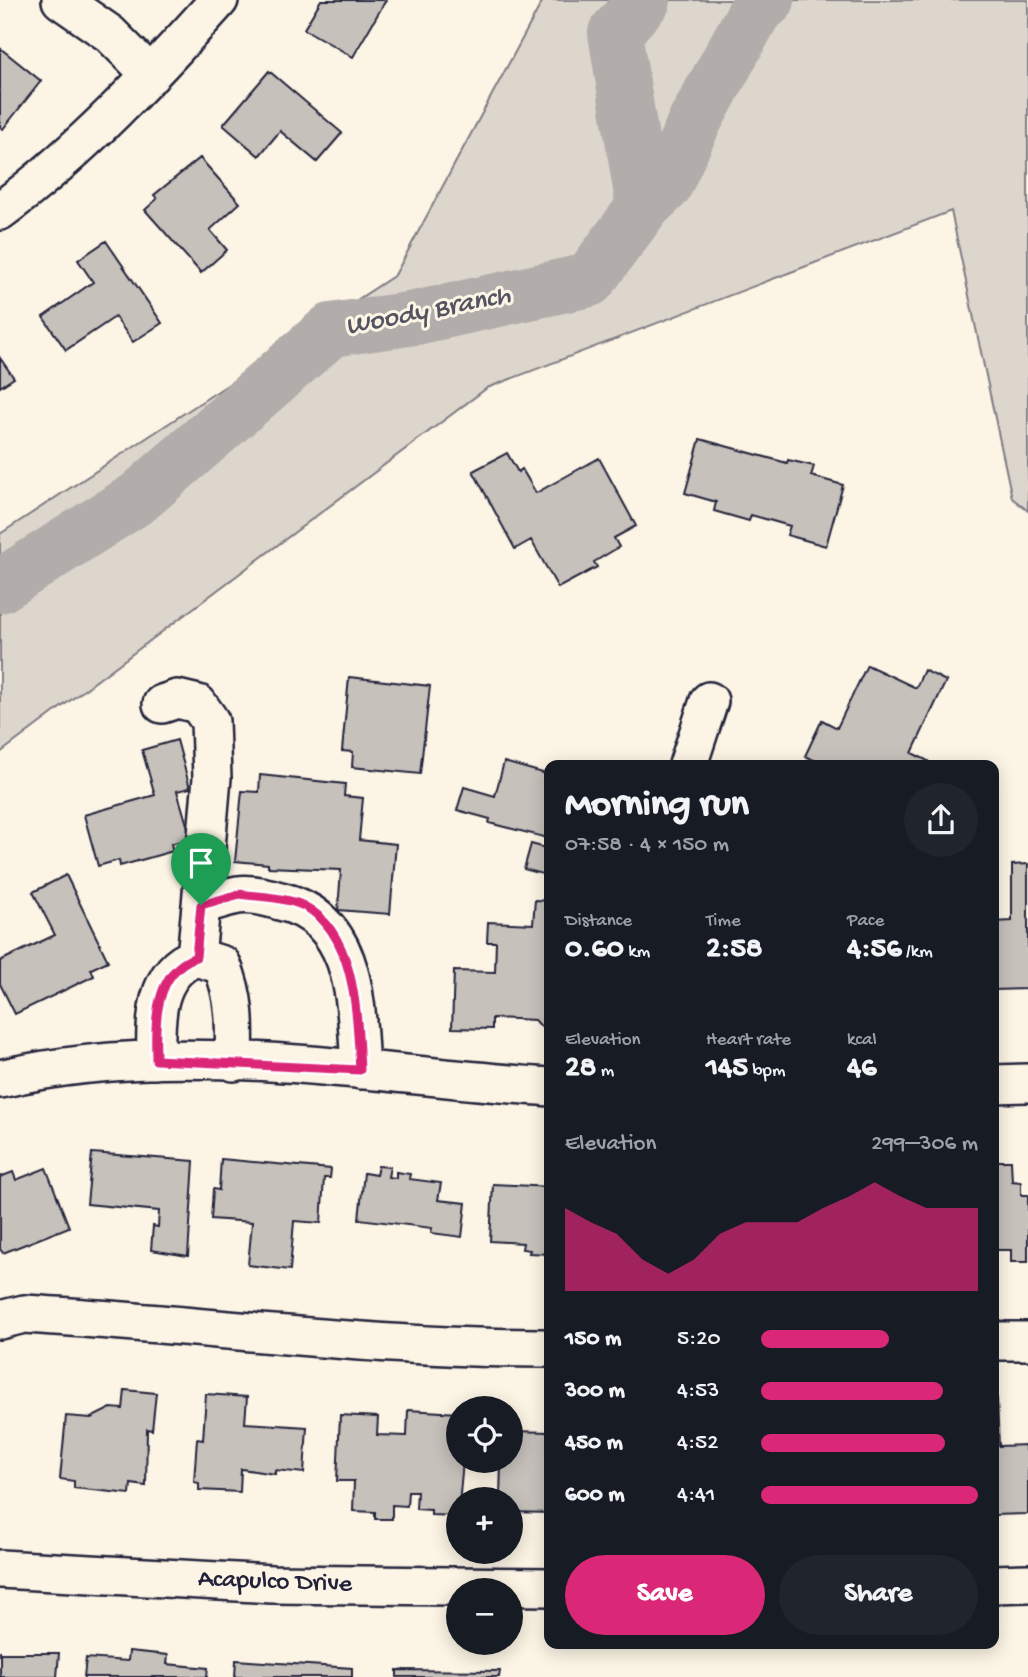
<!DOCTYPE html>
<html lang="en">
<head>
<meta charset="utf-8">
<style>
	body { margin:0; font-family:"Gochi Hand",sans-serif; background:#20242c; color:#f1f3f6; height:100vh; display:flex; flex-direction:column; font-size:26px; white-space:nowrap }
	* { box-sizing:border-box; margin:0 }
	p { font-size:23px; color:#9ea1a6 }
	.icon { flex:none; width:38px; height:38px; fill:none; stroke:currentColor; stroke-width:2; stroke-linecap:round; stroke-linejoin:round }
	.map { position:relative; flex:1; overflow:hidden }
	.side { position:absolute; left:544px; top:760px; width:455px; height:889px; display:flex; flex-direction:column; background:#171b24; border-radius:14px; box-shadow:0 4px 18px #0003 }
	.side>* { flex:none }
	.controls { position:absolute; left:446px; top:1396px; display:grid; gap:14px }
	.controls a { display:grid; place-items:center; width:77px; height:77px; border-radius:50%; background:#171b24; box-shadow:0 4px 18px #0003; font-size:35px }
	.pin { position:absolute; display:grid; place-items:center; width:60px; height:60px; color:#fff; margin:-72px -30px; border-radius:50% 50% 50% 0; rotate:-45deg; box-shadow:0 0 7px #0007 }
	.pin .icon { rotate:45deg }
	.round { display:grid; place-items:center; flex:none; width:74px; height:74px; border-radius:37px; background:#20242c }
	.headline { display:flex; align-items:center; justify-content:space-between; height:119px; padding:0 21px }
	h1 { font-size:38px; font-weight:700; line-height:52px }
	.figures { display:grid; grid-template-columns:repeat(3,1fr); gap:10px; height:119px; padding:7px 21px }
	.figures div { display:grid; align-content:center }
	.figures b { font-size:30px; font-weight:700 }
	.figures small { font-size:19px; font-weight:400 }
	.figures p { font-size:19px }
	.chart { height:196px; padding:14px 21px }
	.chart p { display:flex; justify-content:space-between }
	.chart svg { width:100%; height:126px; margin-top:7px; fill:#db2777; opacity:.7 }
	.primary-button { display:flex; gap:14px; margin-top:auto; padding:14px 21px }
	.primary-button a { flex:1; height:80px; border-radius:42px; background:#db2777; color:#fff; font-size:28px; font-weight:700; line-height:80px; text-align:center }
	.primary-button a+a { background:#20242c; color:#f1f3f6 }
	ul { padding:0 21px; list-style:none; font-size:23px }
	li { display:grid; grid-template-columns:112px 84px 1fr; align-items:center; height:52px }
	li i { height:18px; border-radius:9px; background:#db2777 }
	.map>svg:first-child { display:block }
</style>
</head>
<body>
<div class="map">
<svg width="1028" height="1677" viewBox="0 0 1028 1677">
	<rect width="100%" height="100%" fill="#fcf5e5"/>
	<filter id="ink" filterUnits="userSpaceOnUse"><feTurbulence type="fractalNoise" baseFrequency=".0143" numOctaves="2"/><feDisplacementMap in="SourceGraphic" scale="14" xChannelSelector="R" yChannelSelector="G"/><feConvolveMatrix kernelMatrix="1 2 1 2 8 2 1 2 1" color-interpolation-filters="sRGB"/></filter>
	<g filter="url(#ink)">
		<path fill="#dcd6cc" stroke="#7f7c84" stroke-width="2" d="M543,0H1028V511L1012,498L951,211L487,388L0,753V534L395,275Z"/>
		<g fill="none" stroke-linecap="round" stroke-linejoin="round">
			<path stroke="#b2adab" stroke-width="54" d="M643,207L615,33L644,0
				M0,586L138,498L331,330L415,318L589,280L643,207L665,186L695,121L755,11L768,0"/>
		</g>
		<path fill="#c6c1bb" stroke="#22223b" stroke-width="2" d="M321,0H386L353,57L304,29Z
			M0,48L41,81L3,129L0,127Z
			M269,71L342,133L317,162L280,131L259,156L223,125Z
			M200,158L240,203L210,230L227,250L201,273L145,210L157,199L154,195Z
			M106,241L162,323L133,342L115,317L66,350L43,317L93,282L78,260Z
			M0,358L14,378L0,387Z
			M700,439L787,463L788,460L814,466L811,476L843,485L826,546L787,535L790,526L751,515L749,521L714,511L716,502L685,493Z
			M507,453L518,472L522,469L536,493L599,458L636,526L614,538L619,547L594,562L597,567L558,588L531,540L515,549L473,471Z
			M867,665L916,688L924,670L946,681L912,753L928,761L926,765H825L805,756L822,720L837,728Z
			M349,677L430,686L420,774L352,767L353,752L342,751Z
			M177,740L190,788L177,791L191,838L171,844L173,851L120,866L119,860L98,866L84,815L155,795L142,750Z
			M504,762L550,775V876L524,869L531,844L546,848L548,838L489,823L490,819L457,810L464,787L495,796Z
			M260,775L345,784L344,796L363,798L359,840L396,844L390,914L338,910L341,870L268,867V864L235,861L242,791L259,792Z
			M1028,864V989L994,990V922L1012,921V865Z
			M66,875L108,961L91,969L94,976L15,1014L0,984V961L55,935L33,892Z
			M535,900L550,901V1031L547,1033L535,1020L492,1018V1029L452,1028L454,971L495,972L496,942H487L488,922L533,924Z
			M92,1153L194,1161L188,1256L151,1250L153,1226L158,1227L159,1211L87,1204Z
			M221,1159L331,1169L330,1178H324L321,1223L294,1221L290,1270L248,1265L252,1222L211,1219L213,1189L219,1190Z
			M994,1161H1011L1012,1181L1021,1182V1195H1028V1262H1011V1250H994Z
			M378,1166L390,1167L388,1177L396,1178V1172L410,1174L409,1179L441,1183L438,1200L466,1203L462,1237L431,1233L432,1228L359,1219L364,1173L376,1175Z
			M46,1168L69,1227L3,1253L0,1249V1177L13,1172L16,1180Z
			M493,1184L550,1187L549,1254L529,1253L530,1250L522,1249L523,1243L490,1241Z
			M125,1390L156,1393L152,1430L147,1429L146,1486L131,1484L130,1494L74,1488V1481L60,1479L66,1416L91,1418L111,1408L123,1409Z
			M206,1394L247,1397L245,1423L307,1427L304,1473L275,1470V1474L241,1469L240,1492L199,1490V1483L194,1482L197,1439L203,1440Z
			M994,1398H997L999,1446L1025,1445V1450H1028V1514L994,1515Z
			M408,1410L458,1413V1461H463L458,1516L431,1515V1510L416,1509L417,1491H408L407,1506L392,1505V1519H375V1512L353,1511L354,1481H337L340,1415L378,1417L377,1435L407,1436Z
			M511,1431L550,1432V1513L511,1512V1500H500L501,1461H511Z
			M0,1650V1653H59L57,1677H0Z
			M129,1651L168,1655L167,1664L208,1668L207,1677H84L86,1658L128,1661Z
			M236,1660L352,1668V1677H235Z
			M397,1670L500,1671L499,1677H397Z"/>
		<g fill="none" stroke-linecap="round" stroke-linejoin="round">
			<defs>
				<path id="minor" d="M61,0L110,34L151,75
					M0,211C82,150 151,76 219,0
					M162,704L177,699L198,704L210,721L212,778L201,905
					M688,765L709,701
					M196,957L222,965C236,998 235,1027 234,1062
					M156,1060C155,1022 154,972 196,957L201,905C213,902 226,897 238,895C251,893 267,897 280,901C358,919 356,1004 360,1070
					M0,1079C180,1036 368,1075 550,1087
					M994,1084L1028,1083
					M0,1320L24,1314C200,1324 373,1349 550,1348
					M994,1341H1028
					M0,1569L272,1584L550,1587
					M994,1584L1028,1583"/>
			</defs>
			<use href="#minor" stroke="#22223b" stroke-width="42"/>
			<use href="#minor" stroke="#fcf5e5" stroke-width="37"/>
		</g>
	</g>
	<g fill="none" stroke-linecap="round" stroke-linejoin="round" filter="url(#ink)">
		<defs>
			<path id="route" d="M240,894C259,897 286,897 304,906C357,933 357,1019 360,1070L156,1060C155,1022 154,972 196,957L201,905Z"/>
		</defs>
		<use href="#route" stroke="#fff" stroke-width="14"/>
		<use href="#route" stroke="#db2777" stroke-width="9"/>
	</g>
	<g text-anchor="middle" dominant-baseline="central" stroke-width="6" stroke-linejoin="round" paint-order="stroke">
		<g font-size="26" fill="#22223b" stroke="#fcf5e5">
			<text transform="translate(275 1583) rotate(2)">Acapulco Drive</text>
		</g>
		<g font-size="28" font-style="italic" fill="#545362" stroke="#fcf5e5">
			<text transform="translate(428 312) rotate(-11)">Woody Branch</text>
		</g>
	</g>
</svg>
<div class="controls">
<a><svg class="icon" aria-label="locate" viewBox="0 0 24 24"><circle cx="12" cy="12" r="6"/><path d="M12 2v4M12 18v4M2 12h4M18 12h4"/></svg></a>
<a>+</a>
<a>−</a>
</div>
<div class="pin" style="left:201px;top:905px;background:#1e9e55"><svg class="icon" aria-label="arrive" viewBox="0 0 24 24"><path d="M6 21V4h12l-3 4 3 4H6"/></svg></div>
<section class="side">
<div class="headline"><div><h1>Morning run</h1><p>07:58 · 4 × 150 m</p></div><a class="round"><svg class="icon" aria-label="share" viewBox="0 0 24 24"><path d="M12 15V3M7 8l5-5 5 5M5 13v7h14v-7"/></svg></a></div>
<div class="figures">
<div><p>Distance</p><b>0.60<small> km</small></b></div>
<div><p>Time</p><b>2:58</b></div>
<div><p>Pace</p><b>4:56<small> /km</small></b></div>
</div>
<div class="figures">
<div><p>Elevation</p><b>28<small> m</small></b></div>
<div><p>Heart rate</p><b>145<small> bpm</small></b></div>
<div><p>kcal</p><b>46</b></div>
</div>
<div class="chart"><p><span>Elevation</span>299–306 m</p>
<svg viewBox="0 0 160 44" preserveAspectRatio="none"><path d="M0 44V15L10 20L20 24L30 33L40 38L50 33L60 24L70 20L80 20L90 20L100 15L110 11L120 6L130 11L140 15L150 15L160 15V44z"/></svg>
</div>
<ul>
<li><b>150 m</b>5:20<i style="width:59%"></i></li>
<li><b>300 m</b>4:53<i style="width:84%"></i></li>
<li><b>450 m</b>4:52<i style="width:85%"></i></li>
<li><b>600 m</b>4:41<i style="width:100%"></i></li>
</ul>
<div class="primary-button"><a>Save</a><a>Share</a></div>
</section>
</div>
</body>
</html>
